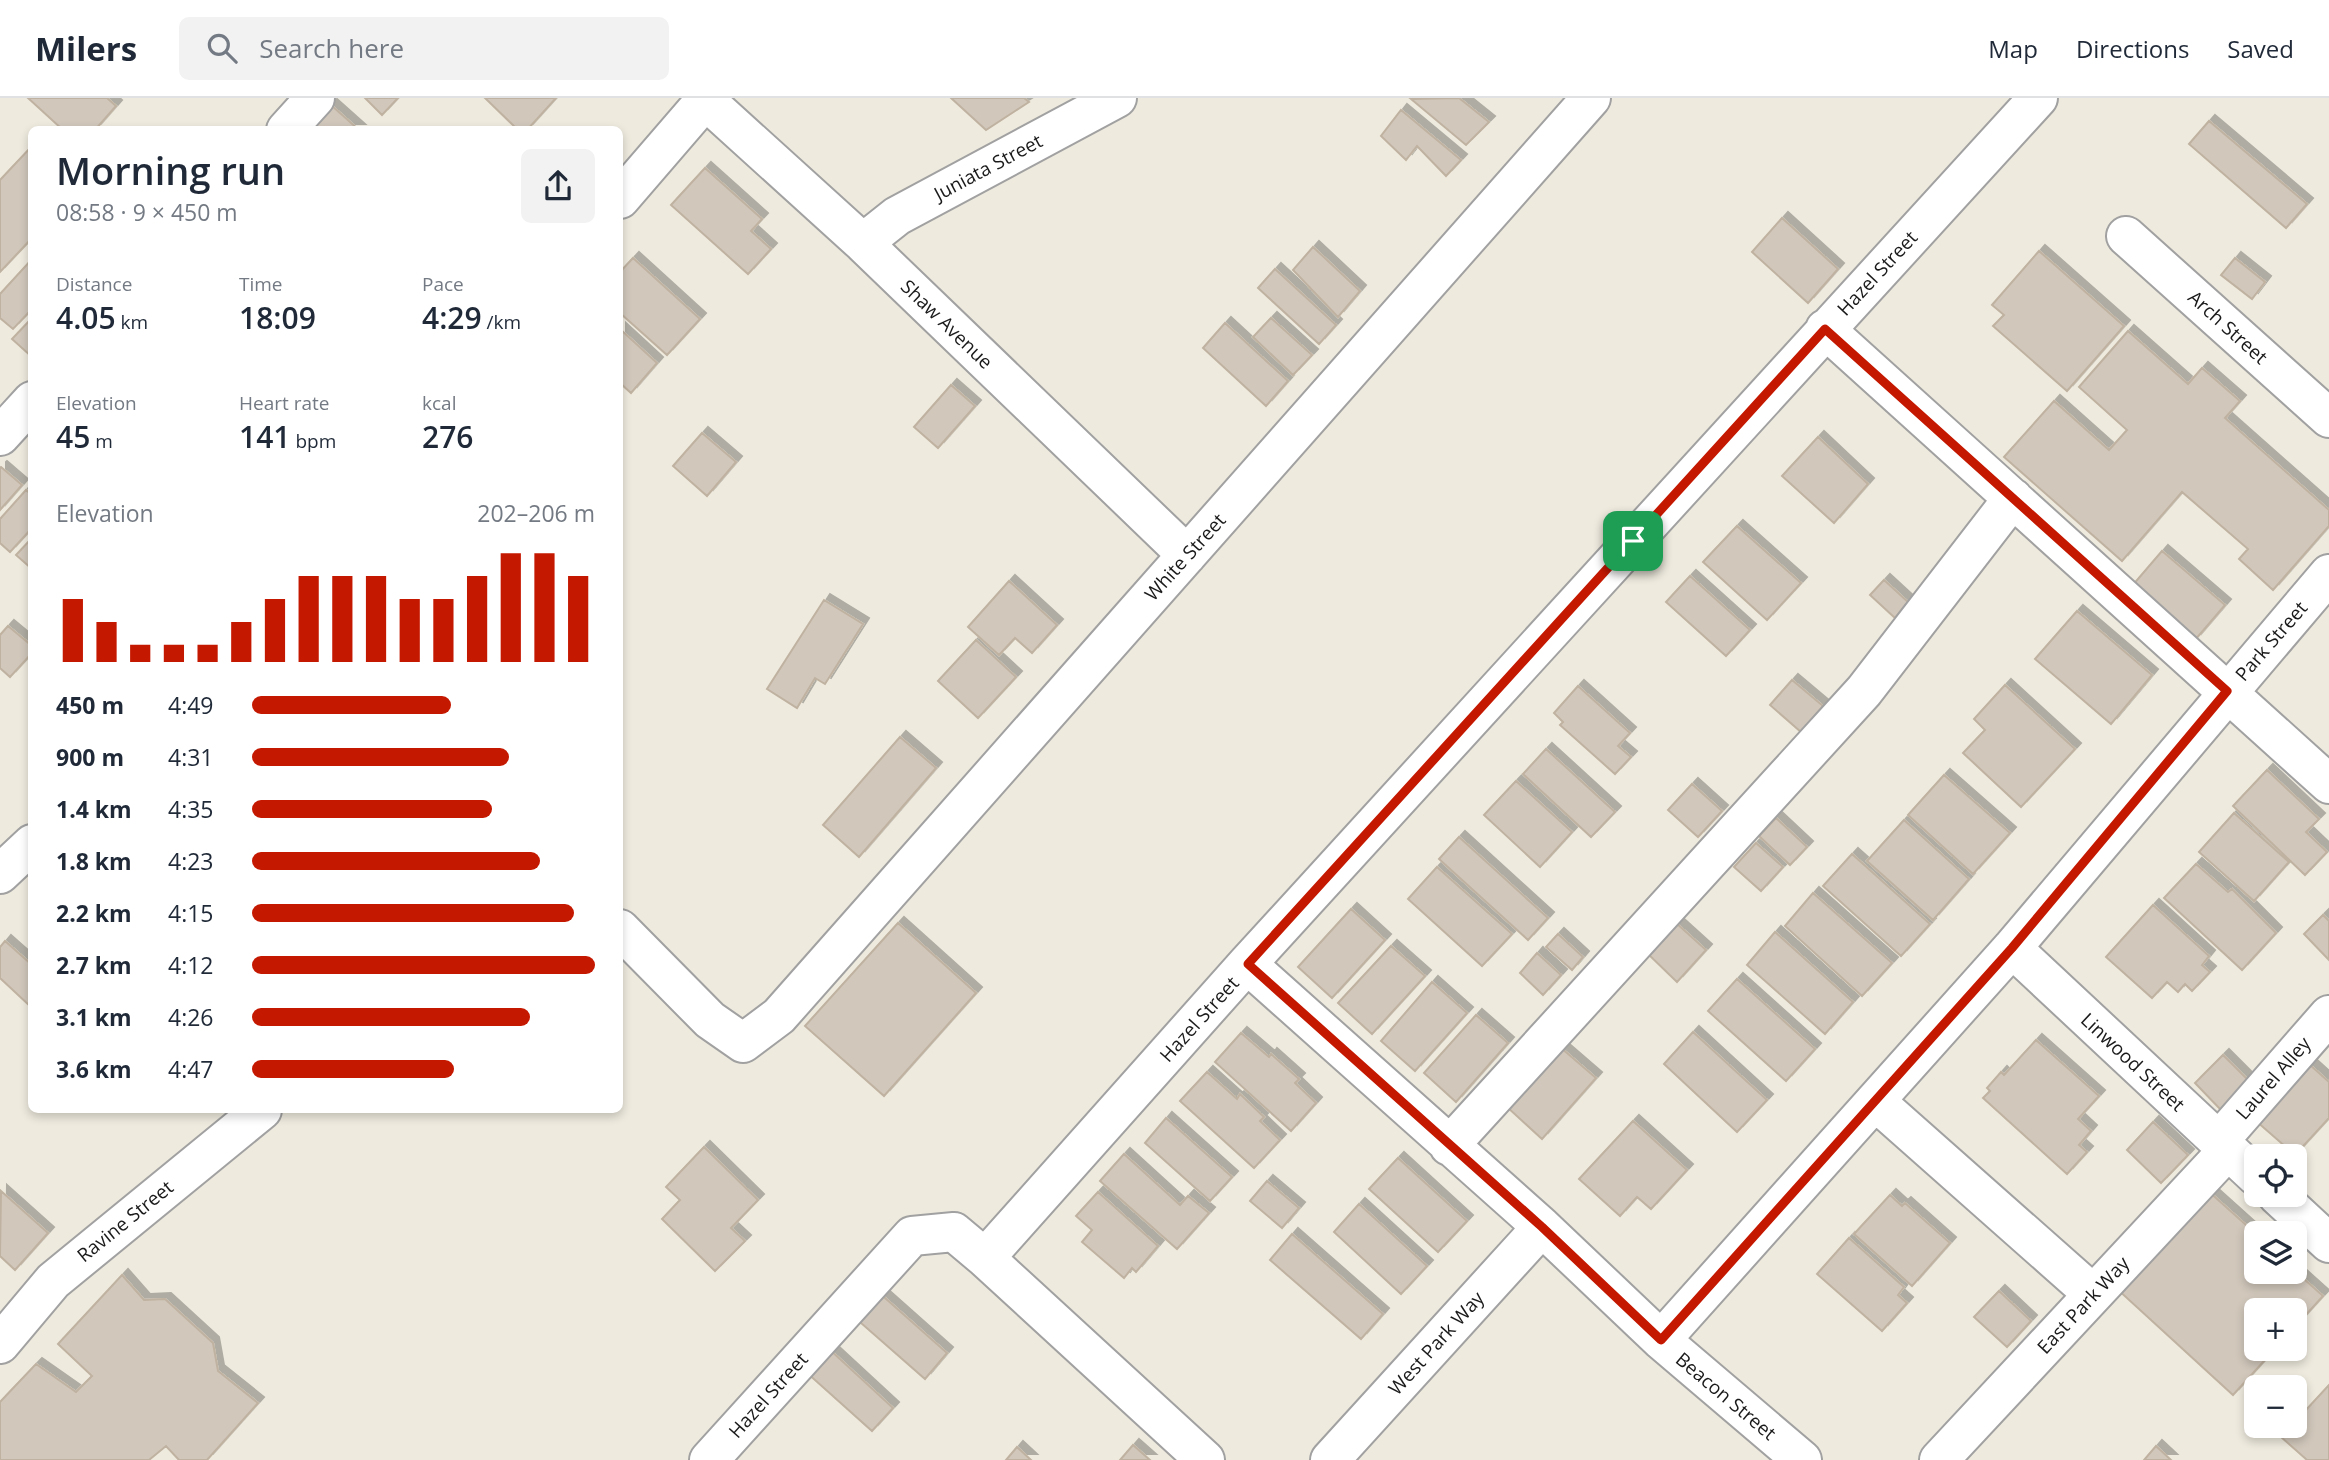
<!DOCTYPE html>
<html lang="en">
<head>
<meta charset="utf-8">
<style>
	body { margin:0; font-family:"Open Sans",sans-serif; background:#f2f2f3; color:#1f2937; height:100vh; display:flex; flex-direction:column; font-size:26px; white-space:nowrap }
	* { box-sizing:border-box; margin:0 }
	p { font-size:23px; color:#747a83 }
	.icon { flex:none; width:38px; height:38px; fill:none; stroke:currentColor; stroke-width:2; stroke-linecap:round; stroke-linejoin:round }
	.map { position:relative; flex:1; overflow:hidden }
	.details { position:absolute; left:28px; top:28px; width:595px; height:987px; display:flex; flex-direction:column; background:#fff; border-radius:10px; box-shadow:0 4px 10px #0003 }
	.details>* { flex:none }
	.tools { position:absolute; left:2244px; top:1046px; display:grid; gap:14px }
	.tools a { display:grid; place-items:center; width:63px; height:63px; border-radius:10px; background:#fff; box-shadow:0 4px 10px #0003; font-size:35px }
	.pin { position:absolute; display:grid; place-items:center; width:60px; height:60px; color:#fff; margin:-30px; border-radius:14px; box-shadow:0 4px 10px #0006 }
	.round { display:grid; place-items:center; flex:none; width:74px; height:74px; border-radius:10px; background:#f2f2f3 }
	.overview { display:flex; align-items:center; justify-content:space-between; height:119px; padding:0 28px }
	h1 { font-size:38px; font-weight:600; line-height:52px }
	.figures { display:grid; grid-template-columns:repeat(3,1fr); gap:10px; height:119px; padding:7px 28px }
	.figures div { display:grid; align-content:center }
	.figures b { font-size:30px; font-weight:600 }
	.figures small { font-size:19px; font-weight:400 }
	.figures p { font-size:19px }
	.chart { height:196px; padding:14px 28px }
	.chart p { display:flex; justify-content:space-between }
	.chart svg { width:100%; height:126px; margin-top:7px; stroke:#c51800; stroke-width:6 }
	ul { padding:0 28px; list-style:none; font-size:23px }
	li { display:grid; grid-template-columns:112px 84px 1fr; align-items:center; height:52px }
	li i { height:18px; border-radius:9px; background:#c51800 }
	header { display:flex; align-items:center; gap:42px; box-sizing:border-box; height:98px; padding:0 35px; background:#fff; border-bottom:2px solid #e0e1e3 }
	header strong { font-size:33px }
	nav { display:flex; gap:38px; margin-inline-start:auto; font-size:24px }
	.search { width:490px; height:63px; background:#f2f2f3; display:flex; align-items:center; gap:18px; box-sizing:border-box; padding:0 24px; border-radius:10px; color:#747a83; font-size:26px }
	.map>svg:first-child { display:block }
</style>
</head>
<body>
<header>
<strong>Milers</strong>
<div class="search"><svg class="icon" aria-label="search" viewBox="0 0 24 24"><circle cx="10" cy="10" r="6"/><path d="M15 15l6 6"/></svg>Search here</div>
<nav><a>Map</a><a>Directions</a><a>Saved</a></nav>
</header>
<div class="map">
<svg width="2329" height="1362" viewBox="0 0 2329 1362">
	<defs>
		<filter id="shadow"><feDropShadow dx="6" dy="-6" stdDeviation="0" flood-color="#0004"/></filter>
	</defs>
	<rect width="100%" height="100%" fill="#eeeade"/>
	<path fill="#d1c7bb" stroke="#c0b2a0" stroke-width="2" filter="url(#shadow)" d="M28,0H107L116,8L95,32H63Z
		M365,0H398L382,17Z
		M485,0H556L527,32H518Z
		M951,0H1024L1029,4L986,32Z
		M1459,0L1489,24L1466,47L1411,1Z
		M331,7L359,32H309Z
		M1401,12L1461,62L1446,78L1417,48L1406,62L1381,38Z
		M2209,23L2307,106L2286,130L2189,46Z
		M32,48V140L0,174V82Z
		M705,70L762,121L751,133L771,151L748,176L671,107Z
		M1782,120L1838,171L1808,205L1752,154Z
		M1313,149L1360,193L1338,219L1293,172Z
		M2039,153L2124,228L2067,293L1993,228L2004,217L1992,207Z
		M633,160L700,221L667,257L620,215V174Z
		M2235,160L2265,184L2252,201L2221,177Z
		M32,161V211L13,231L0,220V196Z
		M1275,171L1336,227L1319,246L1258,190Z
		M32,220V259L12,241Z
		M1271,220L1312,257L1293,277L1253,239Z
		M1225,225L1288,283L1266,308L1203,250Z
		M620,231L657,265L631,295L620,285Z
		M2128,233L2188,286L2202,270L2240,303L2225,320L2329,412V428L2273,492L2239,461L2248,451L2182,394L2122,463L2004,359L2054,303L2109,352L2127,332L2079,289Z
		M951,287L975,308L938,350L914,329Z
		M702,335L736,364L707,398L673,368Z
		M1818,339L1868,386L1834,425L1782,378Z
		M1,369L22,387L0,412V370Z
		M26,392L32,397V430L10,454L0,445V421Z
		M1737,428L1801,485L1767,522L1703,464Z
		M32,440V471L16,457Z
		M2162,453L2225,507L2195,542L2132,488Z
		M1690,478L1750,532L1726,558L1666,504Z
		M1884,482L1908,504L1895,520L1870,497Z
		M1009,483L1057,527L1032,555L1015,540L999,557L968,529Z
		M824,502L863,526L825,586L815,580L797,610L767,591Z
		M2077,513L2152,577L2111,626L2035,561Z
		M8,528L32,548V555L10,579L0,570V537Z
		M976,542L1016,579L978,620L938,583Z
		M1792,582L1823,608L1801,634L1770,607Z
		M2005,587L2075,651L2021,709L1963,655L1985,632L1974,621Z
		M1578,588L1630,635L1618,648L1631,659L1615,676L1560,627L1563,624L1554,615Z
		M900,639L936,670L859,759L823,727Z
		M1546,651L1615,714L1591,739L1523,676Z
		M2267,672L2319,721L2306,734L2327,754L2305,777L2233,708Z
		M1944,677L2010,735L1973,776L1908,717Z
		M1516,683L1572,734L1540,769L1484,717Z
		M1692,686L1722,713L1698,739L1668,712Z
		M2234,715L2289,764L2254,803L2199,754Z
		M1776,720L1807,749L1790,767L1759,738Z
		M1904,722L1969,781L1933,822L1867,763Z
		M1459,739L1548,820L1528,842L1439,761Z
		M1756,745L1783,769L1761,793L1734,769Z
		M1852,756L1930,826L1901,858L1823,788Z
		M2196,766L2228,794L2232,791L2276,835L2242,872L2164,800Z
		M1437,769L1512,836L1482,868L1408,801Z
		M1813,795L1892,865L1862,898L1785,828Z
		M2153,807L2209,858L2202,867L2210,874L2192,893L2185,886L2178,894L2167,884L2152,900L2106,859Z
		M1351,811L1385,842L1332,900L1298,869Z
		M2323,817L2329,823V862L2304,836Z
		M1675,824L1706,852L1677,884L1647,855Z
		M898,825L976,895L884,998L805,928Z
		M1775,834L1853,904L1825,936L1747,867Z
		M1558,836L1583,859L1572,872L1546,849Z
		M5,843L32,867V910L0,880V849Z
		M1391,848L1425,878L1372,936L1338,905Z
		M1537,855L1561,877L1543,897L1520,875Z
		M1737,881L1815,951L1786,983L1708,913Z
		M1432,884L1467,915L1415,973L1381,943Z
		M1476,917L1508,945L1456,1004L1424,975Z
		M1693,934L1767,1002L1737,1034L1664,966Z
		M1241,935L1269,959L1271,956L1299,981L1295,985L1316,1005L1291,1033L1215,964Z
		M2036,942L2099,998L2078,1021L2091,1033L2079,1047L2087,1054L2067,1076L1983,1000L1990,993L1987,990L2001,974L2004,977Z
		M1560,949L1596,980L1542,1041L1507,1009Z
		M2223,957L2250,984L2221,1012L2195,985Z
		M2309,966L2329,984V1020L2295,1057L2256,1023Z
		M1207,974L1237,1001L1240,996L1264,1019L1260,1023L1280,1042L1254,1070L1180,1003Z
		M1166,1020L1232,1079L1210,1103L1145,1045Z
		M1633,1023L1687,1072L1651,1111L1637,1099L1620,1118L1579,1081Z
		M2153,1024L2188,1057L2161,1085L2127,1052Z
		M704,1049L758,1102L731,1130L745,1143L715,1173L662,1121L680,1102L666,1089Z
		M1124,1056L1180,1107L1188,1098L1209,1115L1177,1151L1100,1083Z
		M1398,1060L1467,1123L1438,1154L1369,1091Z
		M1267,1083L1299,1110L1282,1130L1250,1103Z
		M2206,1091L2256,1136V1174H2294V1172L2323,1198L2294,1230V1213H2256V1251H2275L2233,1297L2116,1190Z
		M1,1093L48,1135L15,1172L0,1158Z
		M1098,1094L1158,1148L1136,1174L1132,1170L1124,1180L1082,1144L1092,1132L1076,1118Z
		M1890,1097L1902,1108L1905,1105L1950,1145L1912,1188L1854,1136Z
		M1359,1106L1427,1168L1401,1196L1334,1134Z
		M1292,1136L1383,1216L1361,1241L1270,1162Z
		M1849,1140L1904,1189L1898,1197L1907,1205L1882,1233L1817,1176Z
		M122,1177L144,1202L165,1201L213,1245L218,1273L258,1305L207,1362H179L166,1348L149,1362H0V1304L36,1266L76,1294L92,1278L58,1246Z
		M876,1192L947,1255L925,1281L853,1218Z
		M1999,1193L2031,1223L2007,1249L1974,1219Z
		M828,1250L893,1310L872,1333L806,1274Z
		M2329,1287V1362H2307L2281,1339L2291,1328H2294V1325Z
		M1133,1347L1150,1362H1120Z
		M2156,1348L2171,1362H2144Z
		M1017,1349L1031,1362H1006Z"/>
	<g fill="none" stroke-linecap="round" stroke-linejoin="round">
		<defs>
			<path id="minor" d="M703,0L863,145L1187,457
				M286,32L315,0
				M620,101L707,0
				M2126,138L2329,320
				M863,145L897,118L1117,0
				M1825,231L2329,686
				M0,338L32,303
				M0,776L32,746
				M620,831L710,922L743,945L779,918L1591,0
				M2012,850L2256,1078
				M1247,866L1542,1129L1661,1242L1802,1362
				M1875,1003L2093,1196
				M2218,1044L2329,917
				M1449,1048L1864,593L2013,400
				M2277,1097L2329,1145
				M985,1160L1205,1362
				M1661,1242L2012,850L2329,476
				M0,1246L53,1183L262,1012
				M709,1362L912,1138L954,1134L985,1160L1247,866L2038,0
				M1330,1362L1542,1129
				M1939,1362L2228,1052"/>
		</defs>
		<use href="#minor" stroke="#a1a1a1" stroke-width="42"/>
		<use href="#minor" stroke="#fff" stroke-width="38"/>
	</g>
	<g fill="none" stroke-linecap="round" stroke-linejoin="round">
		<defs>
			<path id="route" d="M1825,231L2227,593L2012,850L1661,1242L1542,1129L1248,866Z"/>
		</defs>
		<use href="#route" stroke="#fff" stroke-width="14"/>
		<use href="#route" stroke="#c51800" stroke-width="9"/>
	</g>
	<g text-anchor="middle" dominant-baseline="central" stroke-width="5" stroke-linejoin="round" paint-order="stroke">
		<g font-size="19" fill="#1a1a1a" stroke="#fff">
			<text transform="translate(988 69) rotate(-28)">Juniata Street</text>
			<text transform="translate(1877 175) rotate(-47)">Hazel Street</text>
			<text transform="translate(947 226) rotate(44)">Shaw Avenue</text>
			<text transform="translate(2228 229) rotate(42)">Arch Street</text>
			<text transform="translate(1185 459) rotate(-48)">White Street</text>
			<text transform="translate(2271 543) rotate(-49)">Park Street</text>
			<text transform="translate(1199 921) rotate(-48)">Hazel Street</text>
			<text transform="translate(2133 964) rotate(43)">Linwood Street</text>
			<text transform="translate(2273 980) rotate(-49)">Laurel Alley</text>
			<text transform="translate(125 1123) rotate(-39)">Ravine Street</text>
			<text transform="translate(2083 1207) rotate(-47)">East Park Way</text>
			<text transform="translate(1436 1245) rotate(-48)">West Park Way</text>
			<text transform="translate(768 1297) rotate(-48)">Hazel Street</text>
			<text transform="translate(1726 1298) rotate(40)">Beacon Street</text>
		</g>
	</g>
</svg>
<div class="tools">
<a><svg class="icon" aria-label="locate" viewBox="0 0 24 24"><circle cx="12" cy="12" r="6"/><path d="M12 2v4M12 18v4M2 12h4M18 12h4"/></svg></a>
<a><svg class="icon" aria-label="layers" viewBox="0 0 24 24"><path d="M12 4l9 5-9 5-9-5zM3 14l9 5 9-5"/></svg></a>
<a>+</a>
<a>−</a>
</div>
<div class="pin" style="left:1633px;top:443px;background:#1e9e55"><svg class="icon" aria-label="arrive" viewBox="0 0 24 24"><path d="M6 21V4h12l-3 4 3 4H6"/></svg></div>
<section class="details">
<div class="overview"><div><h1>Morning run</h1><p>08:58 · 9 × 450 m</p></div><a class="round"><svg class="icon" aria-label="share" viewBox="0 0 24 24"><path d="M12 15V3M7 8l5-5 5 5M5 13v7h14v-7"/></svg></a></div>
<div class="figures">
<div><p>Distance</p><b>4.05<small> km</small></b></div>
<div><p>Time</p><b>18:09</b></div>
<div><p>Pace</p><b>4:29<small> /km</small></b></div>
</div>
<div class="figures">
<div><p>Elevation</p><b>45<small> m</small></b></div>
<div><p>Heart rate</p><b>141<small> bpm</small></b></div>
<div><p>kcal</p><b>276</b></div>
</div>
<div class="chart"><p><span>Elevation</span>202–206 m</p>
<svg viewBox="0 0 160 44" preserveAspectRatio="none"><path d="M5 44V22M15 44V30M25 44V38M35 44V38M45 44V38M55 44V30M65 44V22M75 44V14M85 44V14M95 44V14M105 44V22M115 44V22M125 44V14M135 44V6M145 44V6M155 44V14"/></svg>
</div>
<ul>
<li><b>450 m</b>4:49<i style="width:58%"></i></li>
<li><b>900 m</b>4:31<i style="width:75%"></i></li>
<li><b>1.4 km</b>4:35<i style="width:70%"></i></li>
<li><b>1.8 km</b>4:23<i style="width:84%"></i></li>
<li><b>2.2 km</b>4:15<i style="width:94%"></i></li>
<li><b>2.7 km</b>4:12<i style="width:100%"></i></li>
<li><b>3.1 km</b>4:26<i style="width:81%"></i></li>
<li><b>3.6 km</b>4:47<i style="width:59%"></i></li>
</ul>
</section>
</div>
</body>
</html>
